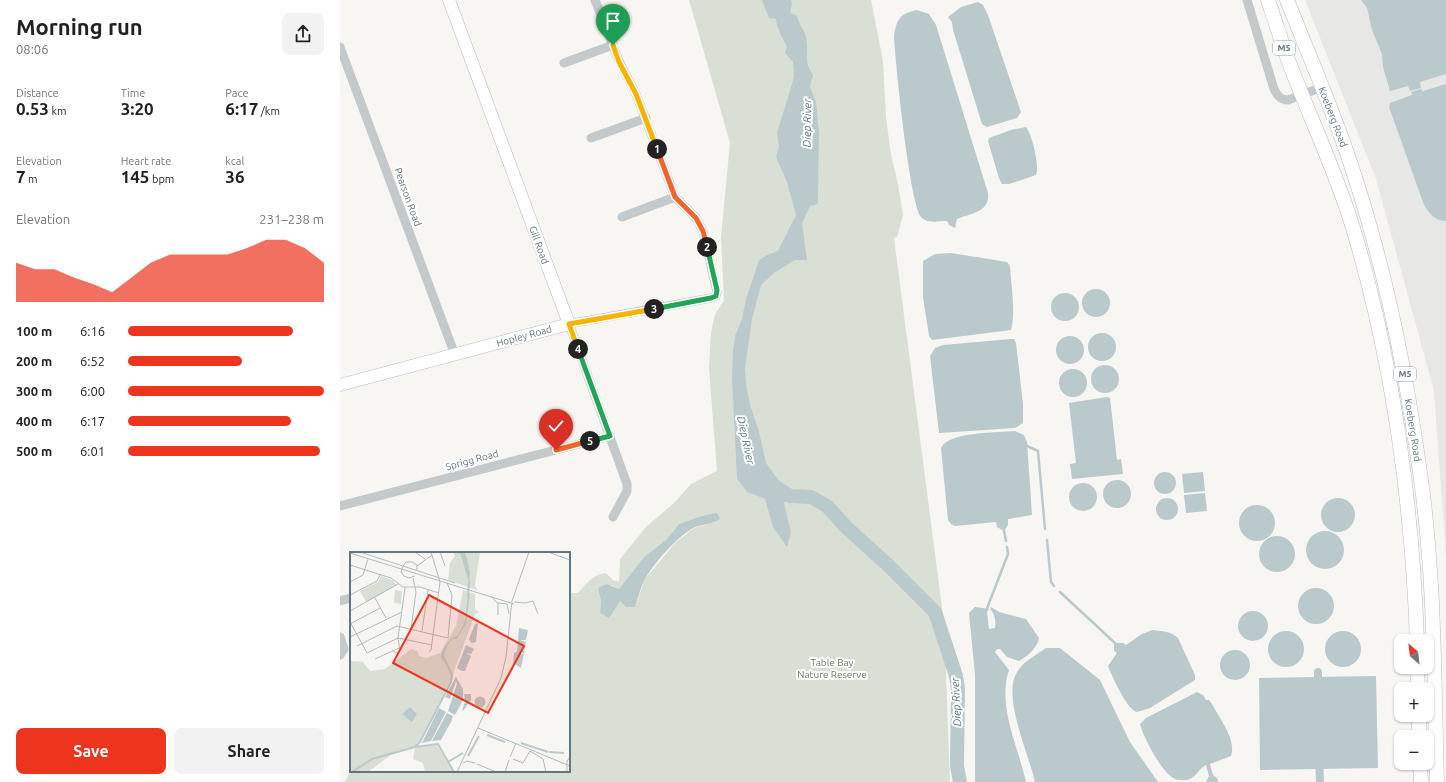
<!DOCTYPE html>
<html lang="en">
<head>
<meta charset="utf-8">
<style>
	body { margin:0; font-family:Ubuntu,sans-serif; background:#f2f2f2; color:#222; height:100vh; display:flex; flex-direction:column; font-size:15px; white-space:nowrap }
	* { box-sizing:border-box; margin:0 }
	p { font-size:13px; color:#767676 }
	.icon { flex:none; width:22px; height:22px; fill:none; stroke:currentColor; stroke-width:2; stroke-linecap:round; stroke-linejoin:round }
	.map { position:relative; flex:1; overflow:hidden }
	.details { display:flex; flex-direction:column; background:#fff; width:340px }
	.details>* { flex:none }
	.needle { width:26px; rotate:332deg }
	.controls { position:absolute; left:1054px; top:634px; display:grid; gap:8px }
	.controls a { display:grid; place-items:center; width:40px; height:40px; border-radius:8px; background:#fff; box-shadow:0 1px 3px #0004; font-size:20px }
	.pin { position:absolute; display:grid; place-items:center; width:34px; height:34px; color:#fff; margin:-41px -17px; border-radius:50% 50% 50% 0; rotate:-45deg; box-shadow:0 0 4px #0007 }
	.pin .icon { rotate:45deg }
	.km { position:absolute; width:20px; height:20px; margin:-10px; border-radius:50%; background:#222; color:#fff; font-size:11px; line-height:20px; text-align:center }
	.round { display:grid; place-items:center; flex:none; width:42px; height:42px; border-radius:8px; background:#f2f2f2 }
	.summary { display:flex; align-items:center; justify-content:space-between; height:68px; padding:0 16px }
	h1 { font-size:22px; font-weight:600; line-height:30px }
	.figures { display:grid; grid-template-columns:repeat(3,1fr); gap:6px; height:68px; padding:4px 16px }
	.figures div { display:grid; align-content:center }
	.figures b { font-size:17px; font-weight:600 }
	.figures small { font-size:11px; font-weight:400 }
	.figures p { font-size:11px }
	.chart { height:112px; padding:8px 16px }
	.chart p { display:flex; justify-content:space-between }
	.chart svg { width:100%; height:72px; margin-top:4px; fill:#ed341d; opacity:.7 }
	.cta { display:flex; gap:8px; margin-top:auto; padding:8px 16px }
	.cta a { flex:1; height:46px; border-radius:8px; background:#ed341d; color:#fff; font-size:16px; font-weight:600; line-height:46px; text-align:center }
	.cta a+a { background:#f2f2f2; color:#222 }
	ul { padding:0 16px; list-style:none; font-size:13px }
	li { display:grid; grid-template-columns:64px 48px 1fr; align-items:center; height:30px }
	li i { height:10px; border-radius:5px; background:#ed341d }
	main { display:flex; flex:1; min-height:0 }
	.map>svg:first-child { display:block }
</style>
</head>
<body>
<main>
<section class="details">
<div class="summary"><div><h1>Morning run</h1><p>08:06</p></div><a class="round"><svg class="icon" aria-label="share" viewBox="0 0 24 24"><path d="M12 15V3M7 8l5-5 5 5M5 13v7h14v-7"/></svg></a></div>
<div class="figures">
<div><p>Distance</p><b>0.53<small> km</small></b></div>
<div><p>Time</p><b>3:20</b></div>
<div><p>Pace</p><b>6:17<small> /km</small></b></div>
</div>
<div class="figures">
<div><p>Elevation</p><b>7<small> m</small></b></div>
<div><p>Heart rate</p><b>145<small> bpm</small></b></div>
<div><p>kcal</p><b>36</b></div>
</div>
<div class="chart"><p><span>Elevation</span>231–238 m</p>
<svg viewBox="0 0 160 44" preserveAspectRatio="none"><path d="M0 44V20L10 24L20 24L30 29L40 33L50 38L60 29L70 20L80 15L90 15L100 15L110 15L120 11L130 6L140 6L150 11L160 20V44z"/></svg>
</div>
<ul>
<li><b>100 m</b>6:16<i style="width:84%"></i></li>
<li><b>200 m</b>6:52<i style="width:58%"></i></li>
<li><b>300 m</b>6:00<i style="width:100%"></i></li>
<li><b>400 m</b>6:17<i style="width:83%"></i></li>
<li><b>500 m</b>6:01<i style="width:98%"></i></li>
</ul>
<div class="cta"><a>Save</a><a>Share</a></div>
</section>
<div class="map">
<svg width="1106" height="782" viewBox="0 0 1106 782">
	<rect width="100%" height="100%" fill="#f7f6f3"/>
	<path fill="#e7e8e6" d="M965,0H1106V556L1094,391L1036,179Z"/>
	<path fill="#d9dfd4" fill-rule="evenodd" d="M349,0H531L543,61L546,118L551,155L558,184L563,215L557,237L554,238L604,623L610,782H5L11,771H229V593H238C247,583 252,575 266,573L273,580L279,582L280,559L306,527L334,503L351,484L377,471L369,368L371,333L375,314L384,301L381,237L390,143ZM379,519L373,523L354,528L336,542L305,579L295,607L280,601L260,613L261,600L270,585L279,589L304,557L327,539L339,524Z"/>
	<path fill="#bac9cc" d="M422,0H451L452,4L450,13L457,16C459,24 463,28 465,34C471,52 461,57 473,75L470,87L476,102L479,133L478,204L470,206L462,223L467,260H455L434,273L421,285L412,319L405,368L406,384L410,405L418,428L426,463L450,496L444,503L451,532L447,547L433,527L425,499L407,492L397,479L392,379L393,351L395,336L402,319L406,299L419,260L427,255L438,251L456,215L447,182L436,157L439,146L437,133L454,77L453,62L445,53L447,46C443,40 436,26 436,19L429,18Z
		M1021,0H1106V74L1080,82L1081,88L1070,91L1068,86L1050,91L1043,67L1042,54L1032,30L1027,8Z
		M638,2L643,5L648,15L681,112L677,118L647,127L642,124L613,30L612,22L608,17L621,7Z
		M577,10L589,14L596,25L648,193C650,212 632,213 617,219L615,228L609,225L607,221C598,221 587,224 581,217C570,205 555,61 554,36C557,19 559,14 577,10Z
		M1106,84V221C1095,221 1089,213 1084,205L1049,107L1050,103L1072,95L1071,92L1081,89L1083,91Z
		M686,127C692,134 700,167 696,175L669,184H662L659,178L648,141L649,138L671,130Z
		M611,253L667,262L670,266C671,286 676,310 671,330L592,340L589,336L583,297V261L595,254Z
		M742 303a14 14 0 1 1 28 0a14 14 0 1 1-28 0Z
		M711 307a14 14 0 1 1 28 0a14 14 0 1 1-28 0Z
		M748 347a14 14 0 1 1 28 0a14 14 0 1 1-28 0Z
		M716 350a14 14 0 1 1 28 0a14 14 0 1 1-28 0Z
		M671,339H674L676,343L683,404V423L675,428L599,433L590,356L595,348L603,345Z
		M751 379a14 14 0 1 1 28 0a14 14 0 1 1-28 0Z
		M719 383a14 14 0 1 1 28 0a14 14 0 1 1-28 0Z
		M766,397L770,398L777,460L781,459L783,474L732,479L730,464L736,463L729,403Z
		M675,431L684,435L687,442L692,515L668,519V525L664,531L657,527L656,522L615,526L611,524L608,520L601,448C609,431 657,433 675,431Z
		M863,472L865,491L844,493L842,474Z
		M814 483a11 11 0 1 1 22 0a11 11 0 1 1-22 0Z
		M763 494a14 14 0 1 1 28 0a14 14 0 1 1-28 0Z
		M729 497a14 14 0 1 1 28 0a14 14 0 1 1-28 0Z
		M865,493L867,511L846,513L844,495Z
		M981 515a17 17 0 1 1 34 0a17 17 0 1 1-34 0Z
		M816 509a11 11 0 1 1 22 0a11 11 0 1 1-22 0Z
		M899 523a18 18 0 1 1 36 0a18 18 0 1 1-36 0Z
		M377,513L380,519C371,525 362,524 353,528C337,537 313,564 304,581C300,589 298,598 295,607H286L280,601L269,618L260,613L261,600L258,588L266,584L279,589L304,557L327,539L339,524L362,516Z
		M966 550a19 19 0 1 1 38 0a19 19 0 1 1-38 0Z
		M919 554a18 18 0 1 1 36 0a18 18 0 1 1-36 0Z
		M958 606a18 18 0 1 1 36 0a18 18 0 1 1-36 0Z
		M635,607L649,609L647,612L649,629L655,628C656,621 655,614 650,609L651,607L659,612L686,619L699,638C697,648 688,656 679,661L667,657L660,649H657L655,652L669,670C657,706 678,746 686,782H635V675L629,613Z
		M898 626a15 15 0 1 1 30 0a15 15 0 1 1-30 0Z
		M812,630C821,631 831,631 838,638L855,675V680L810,708L797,712C787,710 772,676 768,666L777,653L774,651V645L776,643H783L786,645L802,634Z
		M985 649a18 18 0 1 1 36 0a18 18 0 1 1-36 0Z
		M928 649a18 18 0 1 1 36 0a18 18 0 1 1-36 0Z
		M706,648H720L760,680L790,742L818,782H695C689,755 663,698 676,674C682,662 696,655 706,648Z
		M880 665a15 15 0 1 1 30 0a15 15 0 1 1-30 0Z
		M1036,676L1038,768L920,770L919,678Z
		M857,692L863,695L866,700H869L872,704C879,718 897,740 891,756L870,764L873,775L877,778L878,782H866L869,776L866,765C859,768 856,778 847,780C843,780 837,780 835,779C822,773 804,739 800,724L806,718Z"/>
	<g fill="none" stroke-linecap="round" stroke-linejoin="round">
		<path stroke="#bac9cc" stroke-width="2.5" d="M687,446L698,451L705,529
			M664,531L666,541
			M707,540L711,582L714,586
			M720,592L776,644
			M646,611L668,554L667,547"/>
		<path stroke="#bac9cc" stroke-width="8" d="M978,672V687
			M979,759L980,782"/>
		<path stroke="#bac9cc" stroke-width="14" d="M435,486L450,496L471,497L487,506L507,528L548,565L595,612L616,676L618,689L617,766L620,782"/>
		<defs>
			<path id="secondary" d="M0,385L229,324L109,0"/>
			<path id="primary" d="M928,0C934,18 940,36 946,54C967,112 995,168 1013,228C1053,362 1072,501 1077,641
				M947,0C967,50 988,99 1006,150C1043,257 1066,368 1081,480C1095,580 1094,682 1097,782
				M1077,667L1078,689
				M1079,715V737
				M1080,763L1081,782"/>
		</defs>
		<use href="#secondary" stroke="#b6bdc0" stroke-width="13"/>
		<use href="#primary" stroke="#b7bcbf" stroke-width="15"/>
		<path stroke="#c4c9cb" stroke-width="9" d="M255,0L279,61L296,94L335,197L356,218L363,231L377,292L376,296L371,298L229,324L287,484V491L273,517
			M907,0L934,89C937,95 940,100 948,100L982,87
			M0,47L115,355
			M224,63L273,45
			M251,138L306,118
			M282,217L335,197
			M0,506L270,436
			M0,601L11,598
			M0,637L4,649L0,655"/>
		<use href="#secondary" stroke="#fff" stroke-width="12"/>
		<use href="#primary" stroke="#fff" stroke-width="14"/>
	</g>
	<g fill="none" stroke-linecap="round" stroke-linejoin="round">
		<defs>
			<path id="split-1" d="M273,45L279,62L296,94L317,149"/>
			<path id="split-2" d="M317,149L335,197L356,218L363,231L367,247"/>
			<path id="split-3" d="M314,309L371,298L376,296L377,290L367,247"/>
			<path id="split-4" d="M238,349L229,324L314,309"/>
			<path id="split-5" d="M238,349L270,436L250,441"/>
			<path id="split-6" d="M216,450L250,441"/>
		</defs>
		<use href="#split-1" stroke="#fff" stroke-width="8"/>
		<use href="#split-2" stroke="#fff" stroke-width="8"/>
		<use href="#split-3" stroke="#fff" stroke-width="8"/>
		<use href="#split-4" stroke="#fff" stroke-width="8"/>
		<use href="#split-5" stroke="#fff" stroke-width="8"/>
		<use href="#split-6" stroke="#fff" stroke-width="8"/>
		<use href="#split-1" stroke="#f5b400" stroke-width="5"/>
		<use href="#split-2" stroke="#f0652b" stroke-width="5"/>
		<use href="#split-3" stroke="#22a559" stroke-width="5"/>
		<use href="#split-4" stroke="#f5b400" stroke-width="5"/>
		<use href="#split-5" stroke="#22a559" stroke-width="5"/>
		<use href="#split-6" stroke="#f0652b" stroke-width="5"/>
	</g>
	<g text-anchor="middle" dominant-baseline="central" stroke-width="4" stroke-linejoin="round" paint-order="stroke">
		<g fill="#fff" stroke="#909fa6" stroke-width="1">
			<rect x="933" y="41" width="22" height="14" rx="3"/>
			<rect x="1054" y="367" width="22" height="14" rx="3"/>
		</g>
		<g font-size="9" font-weight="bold" fill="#607680">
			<text x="944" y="48">M5</text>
			<text x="1065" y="374">M5</text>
		</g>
		<g font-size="10" fill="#607680" stroke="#fff">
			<text transform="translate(993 117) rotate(69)">Koeberg Road</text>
			<text transform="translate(68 197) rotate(70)">Pearson Road</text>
			<text transform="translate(199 245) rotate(70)">Gill Road</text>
			<text transform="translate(184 336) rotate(-15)">Hopley Road</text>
			<text transform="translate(1073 430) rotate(81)">Koeberg Road</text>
			<text transform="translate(132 460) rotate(-15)">Sprigg Road</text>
		</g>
		<g font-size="10" fill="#66785f" stroke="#fff">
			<text x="492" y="662">Table Bay<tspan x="492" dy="12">Nature Reserve</tspan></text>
		</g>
		<g font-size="11" font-style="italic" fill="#5a767c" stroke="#fff">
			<text transform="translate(467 123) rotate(-89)">Diep River</text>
			<text transform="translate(406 440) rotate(78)">Diep River</text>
			<text transform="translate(616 702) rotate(-93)">Diep River</text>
		</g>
	</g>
	<g transform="translate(10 552)">
		<rect width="220" height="220" fill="#f7f6f3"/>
		<path d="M103,0H130L125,33L127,38L98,28L100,11L105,4ZM31,24L42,28L47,33L16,50L10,39L29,29ZM45,38L52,39L51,52L44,51ZM113,38L125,42V57L129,61L125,62L102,125L71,188L64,195L46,199L18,220H0V109L13,110L20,119L35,117L61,97L68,99L69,104L76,106L90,101L106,74ZM87,193L103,220H75L73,211L63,207L65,196Z" fill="#d9dfd4"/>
		<path d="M110,0H115L120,20L119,31ZM118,41L120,42L116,71L107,87H102L97,94L92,111L91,103L95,94L102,86L108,83L115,70ZM128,71L126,90L121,91L119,87L125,72ZM169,76L178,78L176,88H170L176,90L174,101H168L174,102L171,116L163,111L164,101L167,100ZM116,93L124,97L121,102L116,101L121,104L115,119H112L107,116ZM106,125L113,137V148L105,163L98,159L107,132L106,129L100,147L95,145ZM114,142H121V148L112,160L114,152L118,149L115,148ZM124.5 150a5.5 5.5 0 1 1 11 0a5.5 5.5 0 1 1-11 0ZM60,155L67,162L62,170L52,162ZM89,156L96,160L81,189L72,191ZM97,161L103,164L101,170L91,188L82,189Z" fill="#bac9cc"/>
		<path fill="none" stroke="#bac9cc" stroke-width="2" d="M118,44L119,29M137,183L155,190M171,191L198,200M65,195L88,192L104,220M199,200L214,201M118,204L129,184M98,210L113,201M2,220L22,207L65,195L70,190L101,130L102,123L93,104"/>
		<path fill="none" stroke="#b2bbbe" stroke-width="1" d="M10,0L105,31M65,0L75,7M90,0L95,14M198,0L220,8M0,1L164,52M0,13L41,26L53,35H70L89,41M67,14L82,3M65,24L59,26L54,24L51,20L53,14L56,10H62L67,13V18M0,30L13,23L18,7M0,43L27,29L30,23M141,44L148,52V63M25,46L36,66M164,50L175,51L183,49L188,62M147,51L157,52L159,62M0,59L48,32M0,70L17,101L48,86L82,93M0,72L30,56M61,77L66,40L63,26M72,79L78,38M0,85L52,60M7,94L47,74L98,86L102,43L97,31M43,98L45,101L50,99L48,86L55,36M79,100L81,98L90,30L81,0M25,107L49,96M128,176L220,214M160,205L166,191M163,207L173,211L180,199L193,207L196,220M113,211L117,209L125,211M127,212L146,220M107,220L151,126L156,105L162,49L179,0M155,220L159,208M217,220V209L220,205"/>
		<path fill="#ed341d" fill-opacity="0.15" stroke="#ed341d" stroke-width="2" d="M79,43L174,94L138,161L43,111Z"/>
		<rect width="220" height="220" fill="none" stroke="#607680" stroke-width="2"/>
	</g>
</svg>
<div class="controls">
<a><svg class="needle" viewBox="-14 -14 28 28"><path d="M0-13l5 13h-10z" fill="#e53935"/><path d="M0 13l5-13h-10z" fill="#767676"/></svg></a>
<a>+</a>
<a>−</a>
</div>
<div class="pin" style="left:273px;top:45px;background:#1e9e55"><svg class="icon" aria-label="arrive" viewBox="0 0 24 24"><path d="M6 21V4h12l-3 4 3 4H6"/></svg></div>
<div class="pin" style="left:216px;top:450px;background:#d93025"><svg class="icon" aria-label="check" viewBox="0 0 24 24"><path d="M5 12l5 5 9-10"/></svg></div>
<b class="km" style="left:317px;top:149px">1</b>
<b class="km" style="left:367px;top:247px">2</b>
<b class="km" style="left:314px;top:309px">3</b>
<b class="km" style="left:238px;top:349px">4</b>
<b class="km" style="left:250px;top:441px">5</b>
</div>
</main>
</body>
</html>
